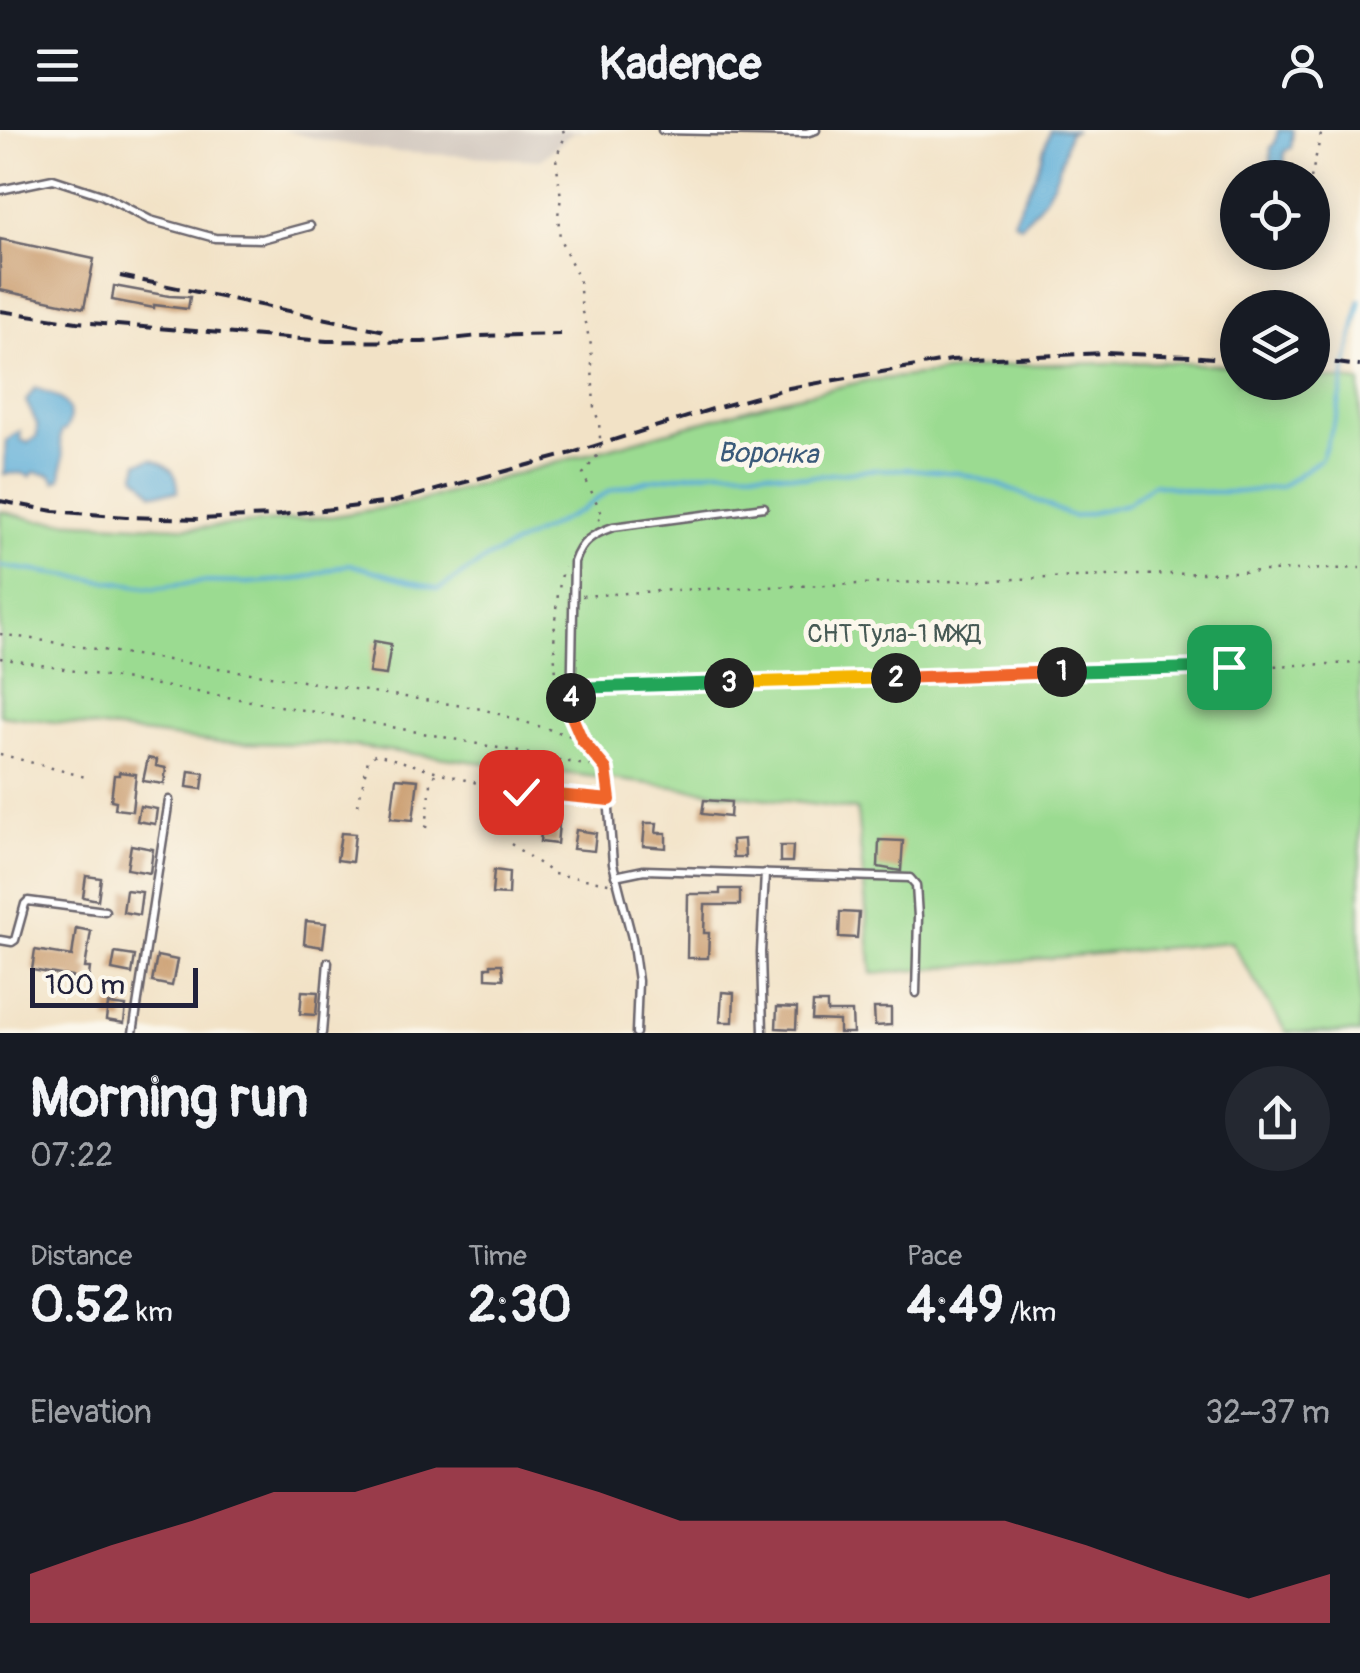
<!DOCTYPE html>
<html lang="en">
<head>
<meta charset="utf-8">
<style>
	body { margin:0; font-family:Pangolin,sans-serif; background:#242831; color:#f1f3f6; height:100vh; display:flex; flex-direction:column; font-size:38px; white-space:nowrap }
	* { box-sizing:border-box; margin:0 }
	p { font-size:32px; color:#9ea1a6 }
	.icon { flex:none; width:55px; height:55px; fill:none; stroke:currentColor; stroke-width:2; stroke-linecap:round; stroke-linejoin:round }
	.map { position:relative; height:903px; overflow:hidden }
	.details { display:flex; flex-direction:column; background:#171b24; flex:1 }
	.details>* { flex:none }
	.buttons { position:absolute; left:1220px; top:30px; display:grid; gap:20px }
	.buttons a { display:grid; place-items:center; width:110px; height:110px; border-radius:50%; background:#171b24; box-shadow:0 5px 25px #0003; font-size:50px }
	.scale { position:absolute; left:30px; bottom:25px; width:168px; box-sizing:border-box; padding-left:10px; border:5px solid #22223b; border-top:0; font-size:28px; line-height:35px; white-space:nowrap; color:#22223b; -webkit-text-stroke:8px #fbf7ec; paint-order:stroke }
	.pin { position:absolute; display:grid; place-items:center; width:85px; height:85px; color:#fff; margin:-42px; border-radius:20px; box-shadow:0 5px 15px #0006 }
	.km { position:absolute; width:50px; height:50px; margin:-25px; border-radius:50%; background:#222; color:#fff; font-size:28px; line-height:50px; text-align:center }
	.round { display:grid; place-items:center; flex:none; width:105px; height:105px; border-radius:52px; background:#242831 }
	.head { display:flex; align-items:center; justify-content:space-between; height:170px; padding:0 30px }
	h1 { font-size:55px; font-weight:700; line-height:75px }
	.stats { display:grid; grid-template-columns:repeat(3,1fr); gap:15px; height:170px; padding:10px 30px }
	.stats div { display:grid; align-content:center }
	.stats b { font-size:50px; font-weight:700 }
	.stats small { font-size:28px; font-weight:400 }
	.stats p { font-size:28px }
	.chart { height:280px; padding:20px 30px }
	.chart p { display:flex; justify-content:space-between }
	.chart svg { width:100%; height:180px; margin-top:10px; fill:#d1495b; opacity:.7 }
	header { display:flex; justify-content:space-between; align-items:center; height:130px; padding:0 30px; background:#171b24; font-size:45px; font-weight:700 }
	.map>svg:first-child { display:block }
</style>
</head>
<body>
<header><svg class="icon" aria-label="menu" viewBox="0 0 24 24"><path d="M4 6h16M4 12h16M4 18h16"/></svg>Kadence<svg class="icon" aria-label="person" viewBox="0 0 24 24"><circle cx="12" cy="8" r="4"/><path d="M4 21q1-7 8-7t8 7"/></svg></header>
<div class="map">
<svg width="1360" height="903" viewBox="0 0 1360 903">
	<rect width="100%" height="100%" fill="#fbf7ec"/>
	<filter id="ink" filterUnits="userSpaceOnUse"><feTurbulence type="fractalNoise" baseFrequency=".01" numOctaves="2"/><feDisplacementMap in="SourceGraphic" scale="20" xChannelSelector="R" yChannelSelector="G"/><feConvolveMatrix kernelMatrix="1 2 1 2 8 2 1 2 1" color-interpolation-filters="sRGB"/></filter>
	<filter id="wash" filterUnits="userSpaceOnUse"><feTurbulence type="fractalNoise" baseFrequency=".0048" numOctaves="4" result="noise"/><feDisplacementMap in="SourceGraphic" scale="40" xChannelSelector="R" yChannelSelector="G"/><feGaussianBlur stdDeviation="2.25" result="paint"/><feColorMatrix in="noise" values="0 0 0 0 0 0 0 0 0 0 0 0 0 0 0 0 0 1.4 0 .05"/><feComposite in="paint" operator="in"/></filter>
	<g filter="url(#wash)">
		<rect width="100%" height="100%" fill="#f2e2c6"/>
		<path fill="#cdc2b9" d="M283,0H601L573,2L541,30L393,22L321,10Z"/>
		<path fill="#9bdb91" stroke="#5e7e66" stroke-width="2.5" d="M1162,232L1237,236L1238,252H1312L1313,246L1360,252V903L1286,902L1231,812L872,844L857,680L335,614L220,613L0,585V381L36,390L199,398L334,386L413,373L779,270L865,251L1007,235Z"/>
		<path fill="#5daed8" stroke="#40688a" stroke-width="2.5" d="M1050,0H1076L1069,2C1060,41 1052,68 1020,95L1013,90L1035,45Z
			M1278,0H1293L1291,18L1285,21L1283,47H1270L1271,17L1275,13Z
			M35,258C51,263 77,271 68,295C63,307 62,294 60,309C60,314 62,320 63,325C63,333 62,341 61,349L55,352L51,345L34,342L30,347L22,343L4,344L6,311L20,301L21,310L28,313L37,306V294L26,271Z
			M152,329C169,335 179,343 178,362L153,363L136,345L138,332Z"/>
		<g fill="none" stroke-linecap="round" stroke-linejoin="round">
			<path stroke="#5daed8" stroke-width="4" d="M0,436L155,458L202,452L248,453L300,449L349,434L439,459L488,428L580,381L609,361L650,350L718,340L767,341L806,347L866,340L908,339L959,343L1003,356L1074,387L1127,374L1153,354L1202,362H1240L1281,357L1321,329L1337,285L1360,170"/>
		</g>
		<g id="blocks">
			<path fill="#ca9d70" d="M0,109L94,129L84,178L0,160Z
				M114,156L169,166L190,167L188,179L154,175V178L112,170Z
				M374,511L391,514L386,545L369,543Z
				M148,628L157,630L156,636L166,638L164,654L143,651Z
				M189,641L204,643L202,659L187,657Z
				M119,642L136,644L132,681L115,679L116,671L111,670L114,645H119Z
				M396,648L418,650L413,690L391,688Z
				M704,670L731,672L730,687L702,684Z
				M140,676L157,679L155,694L137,691Z
				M542,693L559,694L557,714L540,712Z
				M645,693H657L656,703H666V718L643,716Z
				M576,700L596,703L594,721L573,719Z
				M341,703L355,704L352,732L337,730Z
				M744,709L745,727H733L732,710Z
				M879,710L903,711L901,741L878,737Z
				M131,715L153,719L150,743L127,739Z
				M780,716H793L792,732H780Z
				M494,740L509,742L508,765L492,764Z
				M86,746L101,748L98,770L83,767Z
				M720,759H740V775H705L704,803H709L708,828H687L688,764H720Z
				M126,760L142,762L139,785L123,782Z
				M840,782L859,783L857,808L839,807Z
				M306,791L326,793L323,817L304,814Z
				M76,798L91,801L85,838H90L88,854L72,852V847L32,840L35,820L72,826Z
				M115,823L135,826L132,844L112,840Z
				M157,826L177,830L172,856L152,852Z
				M491,834H502L504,849L486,848V837H491Z
				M302,861L318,862L316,885L300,884Z
				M722,862L734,863L733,892H720Z
				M813,873H827V882H852L853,903H839V891L812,890Z
				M108,874L126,876L124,893L106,890Z
				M777,877L797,878L796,899L776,898Z
				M874,878H891V895L875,896Z"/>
		</g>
	</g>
	<g filter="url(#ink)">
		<use href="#blocks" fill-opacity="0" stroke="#6b656c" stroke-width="2.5"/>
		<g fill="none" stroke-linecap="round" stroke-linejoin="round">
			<defs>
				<path id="service" d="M662,0L806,3L816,0
					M0,60L53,49L102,65L150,90L215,108L262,109L310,96
					M521,662L609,670
					M615,746L644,740L910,748L916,755L918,787L916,863
					M0,810L12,812L15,810L25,774L28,771L105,781
					M133,903L169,670
					M322,903L328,832
					M636,903L638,851L632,808L613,734L606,639L582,610L571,583L574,432C581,411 593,404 613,397L764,377
					M763,903L761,822L765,743"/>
			</defs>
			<use href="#service" stroke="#6b656c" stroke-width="11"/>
			<path stroke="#6b656c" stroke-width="2.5" stroke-dasharray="2.5 8" stroke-linecap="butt" d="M563,0L565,6L556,28L561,68L558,85L560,109L579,149L582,182L591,215L594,278L599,292L600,308V322L583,344L603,386L594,394
				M1311,48L1322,0
				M582,466L673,460L1360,438
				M0,504L482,579L571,606
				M0,528L326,584L590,636
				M582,558L1360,533
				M562,572C550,534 553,475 564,437
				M0,624L89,648
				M358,675L368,630L376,624L469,651L512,661
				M426,698L431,654L436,641
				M511,714L554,744L609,753"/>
			<use href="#service" stroke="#fff" stroke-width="6"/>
			<path stroke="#22223b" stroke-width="4" stroke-dasharray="15 8" stroke-linecap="butt" d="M120,146L385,201
				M0,181L77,192L327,211L423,212L479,206L561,204
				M1312,230L1360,236
				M0,371L54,381L126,387L198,389L272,386L392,372L572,323L719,277L789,258L951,230L1103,223L1190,226L1238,230"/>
		</g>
	</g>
	<g fill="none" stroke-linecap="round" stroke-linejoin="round" filter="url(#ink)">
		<defs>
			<path id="split-1" d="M1062,542L1229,537"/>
			<path id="split-2" d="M896,548L1062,542"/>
			<path id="split-3" d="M729,553L896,548"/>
			<path id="split-4" d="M571,568L572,558L729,553"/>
			<path id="split-5" d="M557,665L610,670L606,639L582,610L570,582L571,568"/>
			<path id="split-6" d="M521,662L557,665"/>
		</defs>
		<use href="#split-1" stroke="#fff" stroke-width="20"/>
		<use href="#split-2" stroke="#fff" stroke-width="20"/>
		<use href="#split-3" stroke="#fff" stroke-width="20"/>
		<use href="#split-4" stroke="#fff" stroke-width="20"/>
		<use href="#split-5" stroke="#fff" stroke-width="20"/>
		<use href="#split-6" stroke="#fff" stroke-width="20"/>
		<use href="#split-1" stroke="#22a559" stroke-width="12"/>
		<use href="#split-2" stroke="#f0652b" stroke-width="12"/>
		<use href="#split-3" stroke="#f5b400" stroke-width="12"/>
		<use href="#split-4" stroke="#22a559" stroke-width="12"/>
		<use href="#split-5" stroke="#f0652b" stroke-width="12"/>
		<use href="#split-6" stroke="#f5b400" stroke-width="12"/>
	</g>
	<g text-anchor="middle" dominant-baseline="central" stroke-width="10" stroke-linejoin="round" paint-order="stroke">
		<g font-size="25" fill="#465a55" stroke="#fbf7ec">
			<text x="894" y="504">СНТ Тула-1 МЖД</text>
		</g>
		<g font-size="28" font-style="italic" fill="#3a5a7a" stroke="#fbf7ec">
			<text transform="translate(768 324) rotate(1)">Воронка</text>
		</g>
	</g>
</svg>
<div class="buttons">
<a><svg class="icon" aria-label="locate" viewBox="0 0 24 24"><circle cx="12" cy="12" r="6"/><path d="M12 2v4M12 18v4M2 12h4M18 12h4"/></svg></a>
<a><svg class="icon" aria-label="layers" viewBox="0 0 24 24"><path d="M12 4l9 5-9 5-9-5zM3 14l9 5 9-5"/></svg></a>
</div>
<div class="scale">100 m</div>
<div class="pin" style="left:1229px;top:537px;background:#1e9e55"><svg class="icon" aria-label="arrive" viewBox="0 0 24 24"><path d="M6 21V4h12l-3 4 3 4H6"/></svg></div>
<div class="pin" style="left:521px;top:662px;background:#d93025"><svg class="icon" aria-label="check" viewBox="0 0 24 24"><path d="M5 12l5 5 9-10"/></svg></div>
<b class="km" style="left:1062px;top:542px">1</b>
<b class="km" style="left:896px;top:548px">2</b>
<b class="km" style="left:729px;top:553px">3</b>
<b class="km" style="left:571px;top:568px">4</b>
</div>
<section class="details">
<div class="head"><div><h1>Morning run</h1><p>07:22</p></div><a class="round"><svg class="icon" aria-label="share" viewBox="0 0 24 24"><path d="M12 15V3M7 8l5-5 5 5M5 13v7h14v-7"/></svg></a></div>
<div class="stats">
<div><p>Distance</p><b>0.52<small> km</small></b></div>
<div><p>Time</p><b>2:30</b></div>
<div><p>Pace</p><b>4:49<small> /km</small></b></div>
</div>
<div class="chart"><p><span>Elevation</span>32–37 m</p>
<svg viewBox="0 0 160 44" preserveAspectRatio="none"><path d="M0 44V32L10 25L20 19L30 12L40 12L50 6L60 6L70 12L80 19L90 19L100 19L110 19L120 19L130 25L140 32L150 38L160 32V44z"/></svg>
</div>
</section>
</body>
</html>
